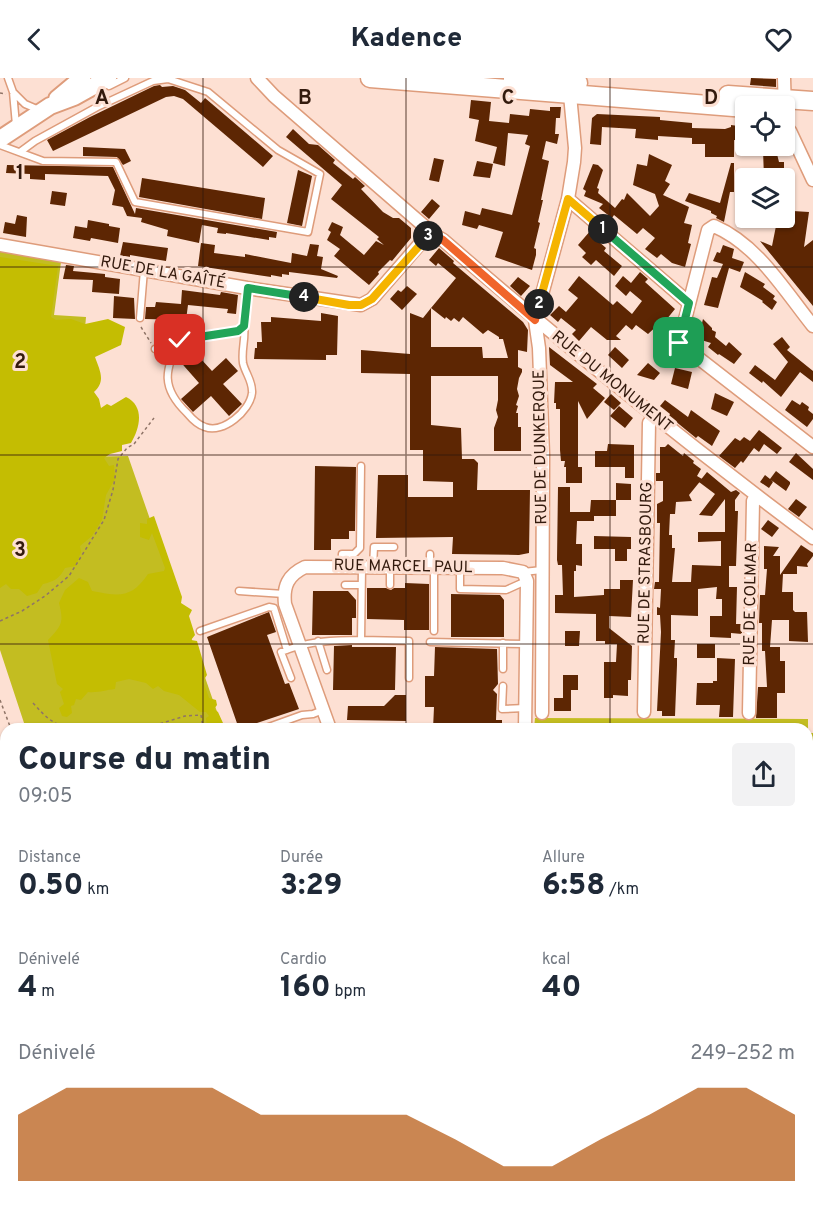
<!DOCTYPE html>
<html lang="fr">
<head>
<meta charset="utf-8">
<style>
	body { margin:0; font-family:Overpass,sans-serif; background:#f2f2f3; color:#1f2937; height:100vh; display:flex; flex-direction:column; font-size:22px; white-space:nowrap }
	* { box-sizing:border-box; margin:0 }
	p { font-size:20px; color:#747a83 }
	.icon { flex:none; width:33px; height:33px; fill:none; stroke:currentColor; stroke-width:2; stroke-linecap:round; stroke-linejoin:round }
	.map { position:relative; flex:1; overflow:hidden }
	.side { position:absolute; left:0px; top:645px; width:813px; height:488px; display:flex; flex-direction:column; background:#fff; border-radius:18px 18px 0 0; box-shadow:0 2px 4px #0004 }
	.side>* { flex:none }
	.tools { position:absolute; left:735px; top:18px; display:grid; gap:12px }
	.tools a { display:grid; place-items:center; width:60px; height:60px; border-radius:6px; background:#fff; box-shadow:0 2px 4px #0004; font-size:30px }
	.pin { position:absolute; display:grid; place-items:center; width:51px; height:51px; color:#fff; margin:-26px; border-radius:12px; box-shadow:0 3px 9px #0006 }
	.km { position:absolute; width:30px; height:30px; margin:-15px; border-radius:50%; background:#222; color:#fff; font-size:16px; line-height:30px; text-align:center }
	.round { display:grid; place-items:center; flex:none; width:63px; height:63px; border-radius:6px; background:#f2f2f3 }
	.head { display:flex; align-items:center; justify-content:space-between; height:102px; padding:0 18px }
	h1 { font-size:33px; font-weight:800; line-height:45px }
	.figures { display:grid; grid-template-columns:repeat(3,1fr); gap:9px; height:102px; padding:6px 18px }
	.figures div { display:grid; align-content:center }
	.figures b { font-size:30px; font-weight:800 }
	.figures small { font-size:16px; font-weight:400 }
	.figures p { font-size:16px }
	.chart { height:168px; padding:12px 18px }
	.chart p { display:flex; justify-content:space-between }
	.chart svg { width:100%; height:108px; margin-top:6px; fill:#b45309; opacity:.7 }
	header { display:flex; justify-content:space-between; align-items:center; height:78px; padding:0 18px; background:#fff; font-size:27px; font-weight:800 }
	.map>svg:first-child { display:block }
</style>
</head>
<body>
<header><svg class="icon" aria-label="back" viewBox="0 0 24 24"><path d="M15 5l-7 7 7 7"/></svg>Kadence<svg class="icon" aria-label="heart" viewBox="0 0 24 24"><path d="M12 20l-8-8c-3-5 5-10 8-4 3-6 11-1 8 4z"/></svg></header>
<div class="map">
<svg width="813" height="1132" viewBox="0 0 813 1132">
	<rect width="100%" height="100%" fill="#fde0d3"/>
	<path fill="#c3bd21" d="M0,173L61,184L54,237L86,239L74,379L128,378L223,651H26L0,572Z
		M535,640L808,641V655H813V735H807V651H534Z
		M221,1129L396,1132H221Z"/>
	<path fill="#c4bd02" d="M0,179L58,188L51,239L56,242L71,241L85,246L108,241L125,249L121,267L95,279C100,293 106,303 94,314L99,321L101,330L107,326L111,328L126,319C145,328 140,350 131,365L122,367V373L110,376L104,380L109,388L114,387L115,401L106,417L102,442L92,458L80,468L81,474L76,488L65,490C59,501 55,503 43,506L37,515L27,518L19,511H11L6,506L0,510Z
		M154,438L182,519L181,525L192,532L189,538L195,557L191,562L197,563L207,597L203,603L209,620L216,622L217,627L214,631L218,634L223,645L220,651H207L206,640L209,638L206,634H200L179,617L164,613L158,608L153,611L146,605L129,601L116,604L115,611C105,612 98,615 88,614L81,622L76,621L74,627L71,628L72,635L67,639L62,638L59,630L64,626L60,614L63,611L57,606L48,562C62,547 64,545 59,525L65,512L79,500L88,504L92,513C119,518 131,521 148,496L164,493L165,490L152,455L149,462L140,459V445L147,446V441Z"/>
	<path fill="#5d2603" d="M751,0L776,1V9L750,7Z
		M160,7L162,9L173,8L185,12L201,25L205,20L273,78L263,89L183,21L174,18L166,19L53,73L47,62L90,39L154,8Z
		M471,22L491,24L489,43L509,45L510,36L529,38L530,31L550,33V29H561L560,40H556L555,56H559L557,66L546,63L542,81L549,83L541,122H543L538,144L540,145L534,170L536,171V177L532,192L495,179L503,154L479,147L477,151L462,147L465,133L480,137L482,130L512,137L530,68L525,66L528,57L508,55L505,88L493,85L497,69L475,63L479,42L469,40Z
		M597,36L660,39V42L692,45V50L725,51L731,49V47L746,49V63L734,62V79H705V66H692V60L658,58V62L635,60L636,51L602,49L601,67L590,66L592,40Z
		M293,51L309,66L318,67L335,82L333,85L353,101L355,99L365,108L361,111L383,134L393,140H399L411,150V160L392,183L390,182L378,194L379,196L369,207L334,178L340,171L327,162L331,154L328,152L332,144L343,149L340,157L364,177L376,163L384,167L377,161L379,159L331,121L342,107L286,59Z
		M83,69L125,71L131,83L123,87L117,79L83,78Z
		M763,72H776L779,84H784V94L779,95V100H764Z
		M649,76L672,87L665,103L670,106L663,117L689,129L684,145L692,147L688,165L691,166L685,189L672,185L661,176L657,180L645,171L655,160L643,150L637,156L614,137L612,140L599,130L603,126L584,118L586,113L583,111L593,86L598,87L603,92L597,110L599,111L598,115L615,130L622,121L624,122L627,115L650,138L659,128L655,116L633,107L637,86L647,88Z
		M434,80L444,82L439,104L429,102Z
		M477,83L493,86L490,100L473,98Z
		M731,85H734V114H730L724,144L716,140L717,138L711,135V133L685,123L689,115L720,125Z
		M7,87L113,89L135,136L136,130L277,154L276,160L269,159V162L226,155V156L217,155L218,150L202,147L199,165L167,158L168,152L141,144L142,140L127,138L123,129L112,127L115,112L108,98L45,96V102L30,101V96L6,95Z
		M298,92L312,98L302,148L287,145Z
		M142,100L265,120L262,141L139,119Z
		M52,113L67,115L65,128L50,126Z
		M432,121L440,128L429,141L421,134Z
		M793,133L809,134L804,169L813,162V228L760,163L772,168L776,148H779L781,142L792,143Z
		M17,137L27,139L26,159L3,155L5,144L15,146Z
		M88,142L109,146V148L120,150L118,165L91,160L90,163L73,160L75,148L87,150Z
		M591,152L600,159L597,162L606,170L604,173L622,188L614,198L596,182L591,187L582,179L586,175L578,167Z
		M123,164L168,170L166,183L130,177V180L120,178Z
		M201,165L215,167L214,175L245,179V176L291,185L292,175L307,178L310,166L319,167L317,178L323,179L321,191L338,198L337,200L289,194V197L282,196V199L271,197V199L198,188Z
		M723,167L734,171L732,180L744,184L740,194L729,190L718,230L704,227L712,199L717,200L723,186L713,183L717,174L720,175Z
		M439,170L454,183L453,185L523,244L528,252L527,274L518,272V289L522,291V294L519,300L517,311L519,318L516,327L518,328L516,335H518V349H521V373H494V350L498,339L496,332L498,322V298H431V347L461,350L462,381H474L478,385L477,412H530L529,475L519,477L452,476L453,459L376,460L378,397H408V419H453V404L423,403V372H410V296L361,295V272L410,276V235L423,240L431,230V269H482L483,280H508L503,261H499V259L488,252L483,256L463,239L459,244L454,240L451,243L446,239L445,241L431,230L456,200L438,185L436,188L429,182Z
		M66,187L74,188L73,193L105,196V199L120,201L119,216L92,214L93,202L63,201Z
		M640,194L648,201L645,204L675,231L662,247L660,245L648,256L636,247L632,252L626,247L616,258L621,262H607L591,249L579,263L572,256L576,252L561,240L558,244L550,237L559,228L566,234L578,220L568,212L579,198L613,227L617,223L632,236L642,223L630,213L626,218L615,208L623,198L631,205Z
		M745,194L765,206L763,209L775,218L773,221L777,224L772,232L762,224L763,223L740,209Z
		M518,199L530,208L521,218L510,208Z
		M407,208L417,216L402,232L390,221L398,212L401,214Z
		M182,212L220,217L221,214L238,217L236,236L227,235L228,231L188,227L186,242L145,241L146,229H155L156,224L181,226Z
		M114,218L134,220L135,241L113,240Z
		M321,235L338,238L337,277H326V282L254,281L255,270H257V264H262L261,244H271V239L321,243Z
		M703,241L712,250V252L716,254L715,259L726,268L729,264L742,276L734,286L719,276L718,277L708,269L711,265L698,261Z
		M782,259L790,269L787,272L813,293V304L800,294L781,319L763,303L762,305L749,295L755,287L775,302L788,284L773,266Z
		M189,268L212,293L226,280L238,293L223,306L242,326L229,338L211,318L193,334L181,321L199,305L177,280Z
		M549,269L597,306L593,310L605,320L587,341L578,323V389H582V405H566V389H564L565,383H561L560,372V331H556V325H554L555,304H573L550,287Z
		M615,269L629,282L622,290L608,277Z
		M648,285L660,295L654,302L637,297Z
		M675,290L692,294L688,311L671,306Z
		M715,315L734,324L727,338L711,331Z
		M611,316L621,325L614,332L604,324Z
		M665,322L688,339L691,332L720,353L712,368L698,358L696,360L669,338L670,336L660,328Z
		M792,322L800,327L802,324L809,329L808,332L813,336V341L807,349L785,332Z
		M619,328L633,340L625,350L610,338Z
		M759,352L782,370L777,376L764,366L759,374L754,370L743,385L741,383L735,390L719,378L735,360L740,363L744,359L750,363Z
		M608,366L634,367V400H625V389H595V373H607Z
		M668,366L683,378L684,375L694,383L693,385L701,391L697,398L702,401L689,417L692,423L676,424L675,436H670L669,457H672V470H675L672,504H691L692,487L721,488V463L698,464V454H725V421L712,438L699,437L715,416L699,404L707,394L731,414L736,412L740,415L735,422V433H738L736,488H729V509H737L736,546H742V556L731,555V560L710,559V538H722V521H716L717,509L698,511V538L671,537V562H675L674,580H677V587L675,638H662V633H657L661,554L660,537H657V529L660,530L661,511H654L655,504H659L660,445H657V426L663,423V403H656V395H660V369H665Z
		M796,375L813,391V402L789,384Z
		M315,388L356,389L355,453H349V461H331V472H314Z
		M776,393L790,404V406L786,413L771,402L773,404L769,410L760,404L765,397L770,401Z
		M616,405L631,406V422H616Z
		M558,409H570V434H590L591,422H616V438H594V443H577L576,466H582V488L576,487V493H574V519L604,517V511H620V502H633L631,539L609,538V550L632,568L631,602H628V618L613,617V620H604V584H616L617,566H605V563H596V536L555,535V517H563L562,487H558L557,482Z
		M796,421L807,429L799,439L788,431Z
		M768,442L779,450L772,459L761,451Z
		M594,458L631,459V471H627V483H615V471H594Z
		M801,467L813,475V478L807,486L808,489L797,488V496H783L782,514H793V532L795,534H807L808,564L789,563V542H772L770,569H780V583H785V615H777V640H756L758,609H767L765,573H762V545H759L760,517H765L767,491H764V468L779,469L773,478H780V497Z
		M405,505L429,506V552H404V542L367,541V510H386L391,512L394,510H405Z
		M313,513H348L356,522V540H352V557H312Z
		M451,516L500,517L504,522V559H451Z
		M269,534L276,554L267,557L285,606L289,605L299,631L239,651L207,559Z
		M565,553H580L579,568H565Z
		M697,566H715V580H697Z
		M352,567V569H396L395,612H333L334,568Z
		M435,569L497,571L498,606L493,612L497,616L496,642H502V651H433L434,629H425V598H434Z
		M717,580L735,581L733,639H719L720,627H696L697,605H713V603H717Z
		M563,597H578V612H571V633H554V620H563Z
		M395,617H406V643L347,642L348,628H384Z"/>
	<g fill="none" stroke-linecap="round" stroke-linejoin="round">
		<defs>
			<path id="lane" d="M8,0L13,14L16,47
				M109,8L125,0
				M13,14L25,26L39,32
				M0,67L43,83L116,84L135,124L308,154L320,96L278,72L208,14L168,1L153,3L97,29L35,63L20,74
				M140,240L144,192
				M180,262C164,292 161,310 187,335C192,341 198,347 205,349C223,356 250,333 252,315C253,303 245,295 243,285C241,272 246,260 244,248
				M155,271L168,264L238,253L244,248L247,210
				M430,476V489
				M341,488L342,476H354L360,470L361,388
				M373,489L374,469H394
				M362,490L361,562L409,563V600
				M460,490V511L506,512L526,503
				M523,494L542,492
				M345,507H361
				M390,507V490
				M239,513L284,516
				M200,553L269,529L274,530L287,572
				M434,553V490
				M318,563L327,592
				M430,564L525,566
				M503,591V565
				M291,600L281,574C312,562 328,563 361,562
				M503,608L502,631L525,630
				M263,651L302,637L313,636L323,632
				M0,731L6,748
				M0,799H6
				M0,851L6,852
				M775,1126V1132"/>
			<path id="street" d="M257,0L274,18L424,148L429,158
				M784,0L785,33
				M790,53L813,102
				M568,121L689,225
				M429,158H436L443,162C563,266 686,365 813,460
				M0,167L247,210L361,227L372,221L425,160L429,158
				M813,248C784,212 758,167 714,148L708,152L679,265L813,369
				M644,634L649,345L655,338
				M542,635L543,377L539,270L535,242L568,121L574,84L575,70L570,17L565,11
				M749,635L753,423L756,417
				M330,651L285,526C283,508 288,497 305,489L503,490L523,494L527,503L525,651
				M807,750H813
				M807,944L813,950
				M0,1081L6,1082
				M807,1112L813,1111"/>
			<path id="secondary" d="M57,21L82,0
				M0,61L50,28L74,19L108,0
				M0,997L6,999
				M432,1126L452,1132
				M479,1126L500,1132"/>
			<path id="primary" d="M370,0L746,30
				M513,1L578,5
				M728,17L813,23"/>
		</defs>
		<use href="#lane" stroke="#de9c7b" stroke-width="9"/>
		<use href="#street" stroke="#de9c7b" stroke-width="15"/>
		<use href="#secondary" stroke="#de9c7b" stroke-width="20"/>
		<use href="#primary" stroke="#de9c7b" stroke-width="21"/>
		<path stroke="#8f7467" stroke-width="1.5" stroke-dasharray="3 3" stroke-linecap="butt" d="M0,15L6,16
			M141,249L151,265
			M0,543L22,533L45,518L69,498L104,442L113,412L118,381L127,370L134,366L154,340
			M0,622L11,651
			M33,625C44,637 52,647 69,649
			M143,651L185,638L201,637L203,651
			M0,773L6,775
			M807,775H813
			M0,826H6
			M807,870H813
			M807,898L813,900
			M807,974L813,979
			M808,975L813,964
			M291,1126V1132
			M514,1129L525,1132
			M687,1132V1130"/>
		<use href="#lane" stroke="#fff" stroke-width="6"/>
		<use href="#street" stroke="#fff" stroke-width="12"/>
		<use href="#secondary" stroke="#fff" stroke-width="16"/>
		<use href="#primary" stroke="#fff" stroke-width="18"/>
	</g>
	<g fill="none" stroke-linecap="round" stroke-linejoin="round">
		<defs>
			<path id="split-1" d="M603,151L689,225L679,265"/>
			<path id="split-2" d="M539,226L568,121L603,151"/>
			<path id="split-3" d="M428,158H436L443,162L535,242L539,226"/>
			<path id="split-4" d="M304,219L349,227H361L372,221L428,158"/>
			<path id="split-5" d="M180,262L238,253L244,248L248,210L304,219"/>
		</defs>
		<use href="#split-1" stroke="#fff" stroke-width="12"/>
		<use href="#split-2" stroke="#fff" stroke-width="12"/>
		<use href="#split-3" stroke="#fff" stroke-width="12"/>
		<use href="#split-4" stroke="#fff" stroke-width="12"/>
		<use href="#split-5" stroke="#fff" stroke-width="12"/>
		<use href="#split-1" stroke="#22a559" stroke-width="8"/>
		<use href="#split-2" stroke="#f5b400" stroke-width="8"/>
		<use href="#split-3" stroke="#f0652b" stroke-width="8"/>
		<use href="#split-4" stroke="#f5b400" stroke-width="8"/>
		<use href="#split-5" stroke="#22a559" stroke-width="8"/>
	</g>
	<path fill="none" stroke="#331a0d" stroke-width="1.5" stroke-opacity="0.55" d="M203,0V651M406,0V651M610,0V651M0,189H813M0,377H813M0,566H813M0,755H6M807,755H813M0,943H6M807,943H813M203,1126V1132M406,1126V1132M610,1126V1132"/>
	<g text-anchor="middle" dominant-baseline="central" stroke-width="6" stroke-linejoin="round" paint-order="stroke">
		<g font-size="16" fill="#331a0d" stroke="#fde0d3">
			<text transform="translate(163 195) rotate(10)">RUE DE LA GAÎTÉ</text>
			<text transform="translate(612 304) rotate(39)">RUE DU MONUMENT</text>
			<text transform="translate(541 369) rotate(-91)">RUE DE DUNKERQUE</text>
			<text transform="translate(646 485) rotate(-89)">RUE DE STRASBOURG</text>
			<text transform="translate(403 489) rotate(1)">RUE MARCEL PAUL</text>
			<text transform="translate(751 526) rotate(-89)">RUE DE COLMAR</text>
		</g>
	</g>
	<g font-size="20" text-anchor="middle" font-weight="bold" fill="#331a0d" stroke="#fde0d3" stroke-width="6" stroke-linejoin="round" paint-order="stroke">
		<text x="102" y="26">A</text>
		<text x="305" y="26">B</text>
		<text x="508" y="26">C</text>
		<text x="711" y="26">D</text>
		<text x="20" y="101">1</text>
		<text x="20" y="290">2</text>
		<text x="20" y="478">3</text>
	</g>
</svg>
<div class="tools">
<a><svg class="icon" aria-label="locate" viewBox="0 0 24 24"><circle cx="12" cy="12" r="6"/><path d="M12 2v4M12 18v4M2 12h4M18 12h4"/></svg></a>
<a><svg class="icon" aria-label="layers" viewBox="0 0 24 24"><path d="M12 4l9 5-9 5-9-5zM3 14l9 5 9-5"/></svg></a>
</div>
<div class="pin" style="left:679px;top:265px;background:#1e9e55"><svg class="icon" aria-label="arrive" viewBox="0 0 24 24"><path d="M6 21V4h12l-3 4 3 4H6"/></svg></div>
<div class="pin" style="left:180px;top:262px;background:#d93025"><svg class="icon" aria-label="check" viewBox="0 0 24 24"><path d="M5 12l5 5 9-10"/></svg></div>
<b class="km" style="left:603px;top:151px">1</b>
<b class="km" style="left:539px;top:226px">2</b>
<b class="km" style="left:428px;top:158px">3</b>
<b class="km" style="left:304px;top:219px">4</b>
<section class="side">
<div class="head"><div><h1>Course du matin</h1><p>09:05</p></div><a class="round"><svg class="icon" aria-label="share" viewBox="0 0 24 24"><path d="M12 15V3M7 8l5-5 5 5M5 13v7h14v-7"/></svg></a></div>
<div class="figures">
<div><p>Distance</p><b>0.50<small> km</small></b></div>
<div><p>Durée</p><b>3:29</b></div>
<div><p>Allure</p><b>6:58<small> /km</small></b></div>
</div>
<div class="figures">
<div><p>Dénivelé</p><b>4<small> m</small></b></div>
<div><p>Cardio</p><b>160<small> bpm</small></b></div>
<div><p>kcal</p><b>40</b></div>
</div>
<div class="chart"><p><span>Dénivelé</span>249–252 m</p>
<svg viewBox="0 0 160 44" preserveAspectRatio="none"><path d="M0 44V17L10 6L20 6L30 6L40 6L50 17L60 17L70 17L80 17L90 27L100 38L110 38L120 27L130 17L140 6L150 6L160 17V44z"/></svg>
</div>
</section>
</div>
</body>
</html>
